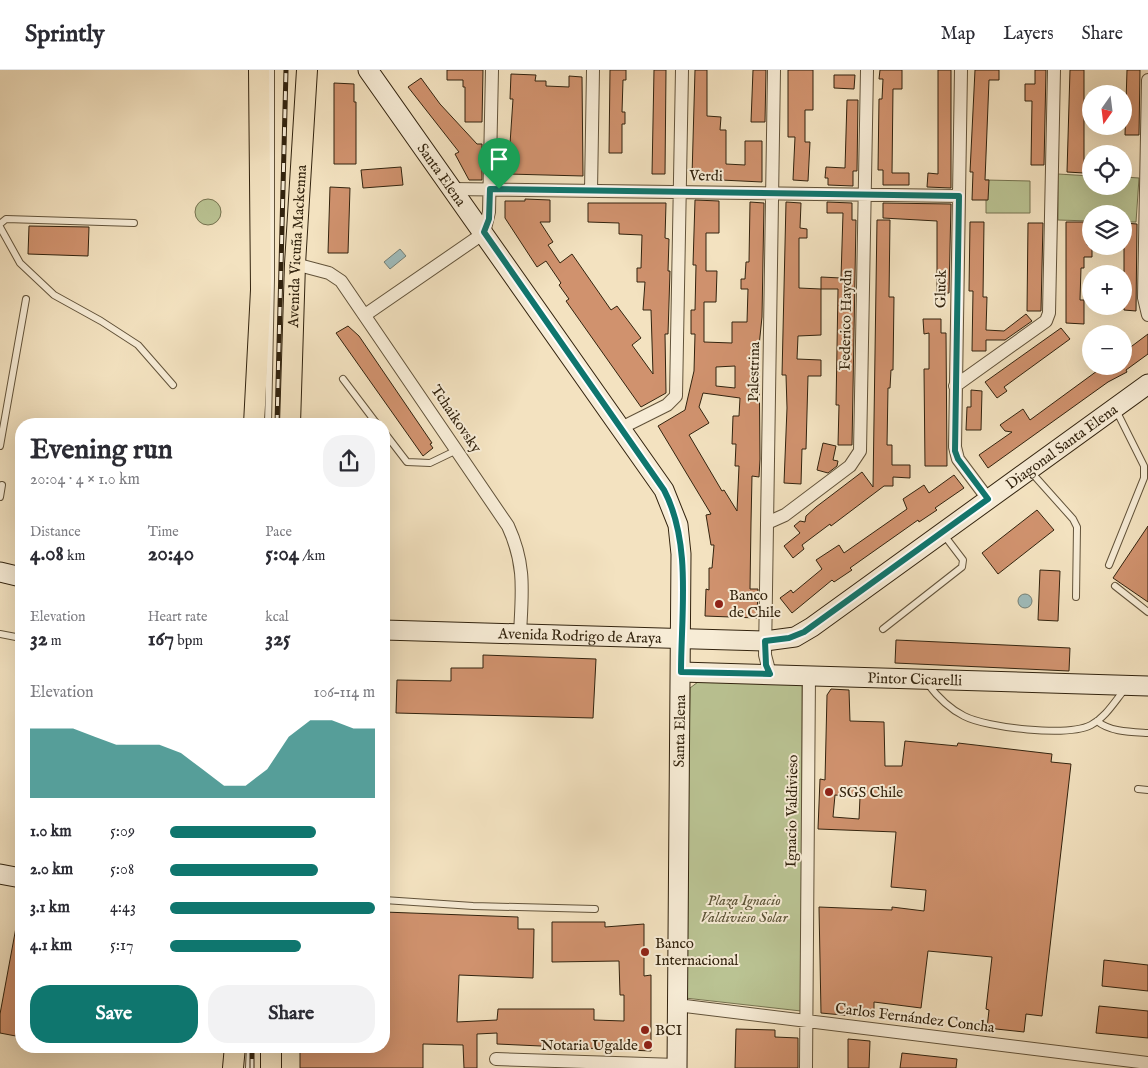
<!DOCTYPE html>
<html lang="en">
<head>
<meta charset="utf-8">
<style>
	body { margin:0; font-family:"IM FELL English",serif; background:#f2f2f3; color:#2b2b33; height:100vh; display:flex; flex-direction:column; font-size:19px; white-space:nowrap }
	* { box-sizing:border-box; margin:0 }
	p { font-size:16px; color:#7c7c81 }
	.icon { flex:none; width:28px; height:28px; fill:none; stroke:currentColor; stroke-width:2; stroke-linecap:round; stroke-linejoin:round }
	.map { position:relative; flex:1; overflow:hidden }
	.side { position:absolute; left:15px; top:348px; width:375px; height:635px; display:flex; flex-direction:column; background:#fff; border-radius:20px; box-shadow:0 5px 20px #0002 }
	.side>* { flex:none }
	.needle { width:32px; rotate:194deg }
	.buttons { position:absolute; left:1082px; top:15px; display:grid; gap:10px }
	.buttons a { display:grid; place-items:center; width:50px; height:50px; border-radius:50%; background:#fff; box-shadow:0 5px 20px #0002; font-size:25px }
	.pin { position:absolute; display:grid; place-items:center; width:42px; height:42px; color:#fff; margin:-51px -21px; border-radius:50% 50% 50% 0; rotate:-45deg; box-shadow:0 0 5px #0007 }
	.pin .icon { rotate:45deg }
	.round { display:grid; place-items:center; flex:none; width:52px; height:52px; border-radius:20px; background:#f2f2f3 }
	.headline { display:flex; align-items:center; justify-content:space-between; height:85px; padding:0 15px }
	h1 { font-size:28px; font-weight:700; line-height:38px }
	.stats { display:grid; grid-template-columns:repeat(3,1fr); gap:8px; height:85px; padding:5px 15px }
	.stats div { display:grid; align-content:center }
	.stats b { font-size:21px; font-weight:700 }
	.stats small { font-size:14px; font-weight:400 }
	.stats p { font-size:14px }
	.chart { height:140px; padding:10px 15px }
	.chart p { display:flex; justify-content:space-between }
	.chart svg { width:100%; height:90px; margin-top:5px; fill:#0f766e; opacity:.7 }
	.primary-button { display:flex; gap:10px; margin-top:auto; padding:10px 15px }
	.primary-button a { flex:1; height:58px; border-radius:20px; background:#0f766e; color:#fff; font-size:20px; font-weight:700; line-height:58px; text-align:center }
	.primary-button a+a { background:#f2f2f3; color:#2b2b33 }
	ul { padding:0 15px; list-style:none; font-size:16px }
	li { display:grid; grid-template-columns:80px 60px 1fr; align-items:center; height:38px }
	li i { height:12px; border-radius:6px; background:#0f766e }
	header { display:flex; align-items:center; gap:30px; box-sizing:border-box; height:70px; padding:0 25px; background:#fff; border-bottom:1px solid #e1e1e2 }
	header strong { font-size:24px }
	nav { display:flex; gap:28px; margin-inline-start:auto; font-size:18px }
	.map>svg:first-child { display:block }
</style>
</head>
<body>
<header>
<strong>Sprintly</strong>
<nav><a>Map</a><a>Layers</a><a>Share</a></nav>
</header>
<div class="map">
<svg width="1148" height="998" viewBox="0 0 1148 998">
	<rect width="100%" height="100%" fill="#f3e2c0"/>
	<filter id="stains"><feTurbulence type="fractalNoise" baseFrequency=".004" numOctaves="4"/><feColorMatrix values="0 0 0 0 .2 0 0 0 0 .09 0 0 0 0 .02 0 0 0 .5 -.17"/></filter>
	<radialGradient id="worn" r=".72"><stop offset=".6" stop-color="#630" stop-opacity="0"/><stop offset="1" stop-color="#630" stop-opacity=".3"/></radialGradient>
	<path fill="#bac393" stroke="#767350" d="M1058,104L1091,106V116H1124V107L1139,108L1136,152H1124V144H1091V151L1058,150Z
		M986,110L1030,111V143H986Z
		M195 142a13 13 0 1 1 26 0a13 13 0 1 1-26 0Z
		M702,609L802,612L801,941L685,928L690,618Z"/>
	<path fill="#9fbcbc" stroke="#737f76" d="M400,179L406,186L390,199L384,192Z
		M1018 531a7 7 0 1 1 14 0a7 7 0 1 1-14 0Z"/>
	<path fill="#d0926e" stroke="#32230e" fill-rule="evenodd" d="M447,0H483L482,52H465V17H463V10H447Z
		M610,0H626V10H623L622,42H625V54H622V83H609Z
		M654,0H666L665,104H652Z
		M695,0H707V46L721,47L720,60H726V94L745,95V71H762V112L721,110V107L692,106Z
		M753,0H766L765,52H751Z
		M788,0H813V40H805V72H810L808,111L793,110L795,67H788Z
		M880,0H902V19H893L892,103H909V115H883V100H878L879,29H882L883,9H879Z
		M938,0H951V118L927,117L928,103L938,104Z
		M975,0H999V10H989L985,110H989L988,130H972L973,102H970Z
		M1035,0H1046L1044,95H1031L1032,31H1025V14H1035Z
		M1070,0H1084V103L1067,102Z
		M1127,0H1140L1139,65H1125Z
		M511,4L536,5L535,11H546V16L569,17V6L582,7L583,106L508,104L513,29H510Z
		M834,5H855L854,19L834,18Z
		M421,8L440,34L477,74H482V110H469L455,84L459,82L408,17Z
		M334,13L354,14V32H356V94H334Z
		M847,30H858L857,101H853V116L828,115V108H825L826,97L845,98Z
		M401,97L403,115L363,118L361,100Z
		M330,117L350,118L348,183H328Z
		M525,129L550,130V152H540L553,172L548,175L560,193L572,184L611,240L617,236L641,268L632,275L653,304L651,240H643L645,212H637V198H641L642,165L619,164V153L588,152V133H666L665,168L669,169L668,201H670L668,264H665L666,323L641,337L566,231L569,229L559,215L561,213L546,191L537,197L505,148V131H525Z
		M695,130L719,131V163H706V201H717L716,232H704V272L732,273V252H747L748,219H741V209H745L746,192H749L750,132L764,133L762,247L759,276L760,389L759,407L752,406L751,453L750,519H758L757,548L705,546L706,519L709,520V498H712L714,475H711L706,445L711,444L658,356L685,340L694,301L695,264H691V240H695L696,195H693ZM735,296V318L716,316V297ZM703,323L740,328L739,346H733L732,374H736L735,396H739L737,441L724,420L722,421L689,365L709,353L699,337Z
		M786,132L801,133L800,158L807,159V168H799V218L821,219V265L798,266L797,289L821,290V306H808L806,379H802L801,414L784,413L787,338L786,305H782Z
		M827,132L852,133V150H856L852,375H838L839,335H836L838,219H821V207L841,208L843,143H827Z
		M883,133L951,134L949,223H937V151L883,148Z
		M877,150H890L889,227H894L893,300H891L890,318H888L887,375H892V395H910V408L893,407V416H884L831,456L830,454L802,475L804,479L793,488L784,476L800,463L794,456L800,451L805,452L806,446L816,437L862,402L873,417Z
		M970,152H984L983,227H987L986,260L1004,261L1026,244L1032,251L1005,270H986V281H972L973,221H969Z
		M1066,152H1087V175L1092,176V187H1084V198H1081L1080,230H1084V254L1066,253Z
		M1028,153H1043L1041,241H1027Z
		M1124,153L1137,154L1136,241L1124,240Z
		M29,156L89,157L88,186L28,184Z
		M923,249H941V263H946L947,396H925L924,299H929V263L924,264Z
		M348,256L359,266L432,373L430,374L433,378L423,386L336,263Z
		M1061,258L1070,269L1004,317L1007,321L997,328L985,312Z
		M1148,264V284L1126,300L1127,302L1108,312L988,398L979,385L1012,362L1005,361L1000,355L1023,339L1030,350L1097,301L1094,296L1124,297V282Z
		M971,320L982,321L981,360H966L967,337H971Z
		M823,373L836,376L833,390L838,391L837,396L828,403L817,400Z
		M954,405L964,418L935,438L937,440L919,452L918,450L850,498L852,500L834,512L832,510L792,543L780,528L791,520L793,523L822,499L816,490L839,475L844,483L907,439L903,429L924,415L929,423Z
		M1037,440L1054,460L998,504L982,483Z
		M1148,456V532L1113,508Z
		M1040,500L1060,501L1058,551L1038,550Z
		M896,570L1070,578L1069,601L895,593Z
		M483,585L596,589L593,648L396,643L397,610L451,611V598H483Z
		M831,619L849,620L850,651L884,652L885,696H902L905,671L957,676L958,673L1052,684L1051,692L1071,694L1042,946L1026,944L1024,962L987,958L989,940L986,939L992,887L928,881L921,938L874,932V948L821,943L819,837L892,840V837L924,841L926,820L891,817L896,762L818,759L820,709L825,710L827,625ZM835,725L860,727L859,749L833,747Z
		M384,842L518,847V859H534L533,908L459,905L457,952L497,950L498,939H594V950L624,951V925H620L619,891L552,892V852H605V857L644,854V906L651,905V981L497,974V963L477,964V998H464L463,975L423,974V998H300V976H384Z
		M17,852H21V967L0,963V944Z
		M1104,890L1148,895V921L1102,916Z
		M1099,936L1148,941V968L1096,963Z
		M736,959L775,960V967L798,968V998H735Z
		M848,969L870,971L869,998H848Z
		M902,983L957,989L956,998H900Z"/>
	<g fill="none" stroke-linecap="round" stroke-linejoin="round">
		<defs>
			<path id="lane" d="M0,154L6,149L134,153
				M0,157L20,193L54,225L101,251L138,275L173,315
				M343,309L377,354
				M268,354L271,209V0
				M384,362L407,392L430,393L457,380
				M0,376L26,229
				M1031,402L1073,449L1077,457L1076,527
				M0,427L2,415
				M1109,495L1144,408V396L1116,340
				M1115,516L1148,542
				M883,559L962,497L963,490L944,465
				M0,564L21,568
				M927,613C936,625 950,639 964,646C987,658 1068,667 1091,655C1106,647 1115,631 1125,619
				M1097,651C1110,662 1131,662 1148,663
				M1138,719L1148,720
				M384,830L473,836L595,839
				M249,998L250,976"/>
			<path id="street" d="M961,0L955,377L958,389L988,429
				M1148,10L1144,228L1148,245
				M452,119L959,126
				M591,121L593,0
				M295,194L329,203L341,211L508,456C526,495 522,522 520,564
				M365,245L484,163L489,142L492,0
				M955,316L1046,251L1049,243L1054,0
				M621,358L667,335L676,326L682,0
				M767,453L785,445L850,396L860,381L867,0
				M770,604L765,585L774,0
				M677,935L1148,993
				M496,989L677,995
				M806,998L809,605"/>
			<g id="secondary">
				<path id="s1" d="M368,0L664,420L678,455L681,484L677,998"/>
				<path d="M0,502L21,507"/>
				<path id="s2" d="M384,560L765,571L795,567L812,557L1148,314"/>
				<path id="s3" d="M681,602L1148,616"/>
				<path d="M0,804L21,808"/>
			</g>
			<g id="primary">
				<path d="M254,354L261,220L259,0"/>
				<path id="s4" d="M290,354L295,194L307,0"/>
				<path d="M233,998L235,976"/>
				<path d="M271,998V976"/>
			</g>
		</defs>
		<use href="#lane" stroke="#62533a" stroke-width="8"/>
		<use href="#street" stroke="#62533a" stroke-width="14"/>
		<use href="#secondary" stroke="#32230e" stroke-width="21"/>
		<use href="#primary" stroke="#32230e" stroke-width="22"/>
		<use href="#lane" stroke="#f7ecd6" stroke-width="6"/>
		<use href="#street" stroke="#f7ecd6" stroke-width="12"/>
		<use href="#secondary" stroke="#f7ecd6" stroke-width="19"/>
		<use href="#primary" stroke="#f3e2c0" stroke-width="20"/>
		<defs>
			<path id="rail" d="M277,354L286,0
				M252,998V976"/>
		</defs>
		<use href="#rail" stroke="#32230e" stroke-width="5"/>
		<use href="#rail" stroke="#f7ecd6" stroke-width="3" stroke-dasharray="9" stroke-linecap="butt"/>
	</g>
	<g fill="none" stroke-linecap="round" stroke-linejoin="round">
		<defs>
			<path id="route" d="M490,119L959,126L955,381L958,389L988,429L804,562L789,568L765,571L766,595L770,604L681,602C681,544 692,473 664,420L484,162L489,149Z"/>
		</defs>
		<use href="#route" stroke="#fff" stroke-width="10"/>
		<use href="#route" stroke="#0f766e" stroke-width="6"/>
	</g>
	<g fill="#8f2418" stroke="#f7ecd6" stroke-width="2">
		<circle cx="719" cy="534" r="5"/>
		<circle cx="829" cy="722" r="5"/>
		<circle cx="645" cy="882" r="5"/>
		<circle cx="645" cy="960" r="5"/>
		<circle cx="648" cy="975" r="5"/>
	</g>
	<g text-anchor="middle" dominant-baseline="central" stroke-width="4" stroke-linejoin="round" paint-order="stroke">
		<g font-size="15" fill="#32230e" stroke="#f7ecd6">
			<text stroke="none"><textPath href="#s1" startOffset="128">Santa Elena</textPath></text>
			<text transform="translate(706 106) rotate(1)">Verdi</text>
			<text stroke="none"><textPath href="#s4" startOffset="178">Avenida Vicuña Mackenna</textPath></text>
			<text transform="translate(941 219) rotate(-89)">Gluck</text>
			<text transform="translate(846 250) rotate(-89)">Federico Haydn</text>
			<text transform="translate(754 302) rotate(-89)">Palestrina</text>
			<text transform="translate(456 349) rotate(56)">Tchaikovsky</text>
			<text stroke="none"><textPath href="#s2" startOffset="739">Diagonal Santa Elena</textPath></text>
			<text stroke="none"><textPath href="#s2" startOffset="196">Avenida Rodrigo de Araya</textPath></text>
			<text stroke="none"><textPath href="#s3" startOffset="234">Pintor Cicarelli</textPath></text>
			<text transform="translate(680 661) rotate(-89)">Santa Elena</text>
			<text transform="translate(792 741) rotate(-89)">Ignacio Valdivieso</text>
			<text transform="translate(915 948) rotate(7)">Carlos Fernández Concha</text>
		</g>
		<g font-size="15" fill="#32230e" stroke="#f7ecd6" text-anchor="start">
			<text x="729" y="525">Banco<tspan x="729" dy="17">de Chile</tspan></text>
			<text x="839" y="722">SGS Chile</text>
			<text x="655" y="873">Banco<tspan x="655" dy="17">Internacional</tspan></text>
			<text x="655" y="960">BCI</text>
			<text x="638" y="975" text-anchor="end">Notaria Ugalde</text>
		</g>
		<g font-size="15" font-style="italic" fill="#5b5336" stroke="#f7ecd6">
			<text x="744" y="830">Plaza Ignacio<tspan x="744" dy="17">Valdivieso Solar</tspan></text>
		</g>
	</g>
	<rect width="100%" height="100%" filter="url(#stains)"/>
	<rect width="100%" height="100%" fill="url(#worn)"/>
</svg>
<div class="buttons">
<a><svg class="needle" viewBox="-14 -14 28 28"><path d="M0-13l5 13h-10z" fill="#e53935"/><path d="M0 13l5-13h-10z" fill="#7c7c81"/></svg></a>
<a><svg class="icon" aria-label="locate" viewBox="0 0 24 24"><circle cx="12" cy="12" r="6"/><path d="M12 2v4M12 18v4M2 12h4M18 12h4"/></svg></a>
<a><svg class="icon" aria-label="layers" viewBox="0 0 24 24"><path d="M12 4l9 5-9 5-9-5zM3 14l9 5 9-5"/></svg></a>
<a>+</a>
<a>−</a>
</div>
<div class="pin" style="left:499px;top:119px;background:#1e9e55"><svg class="icon" aria-label="arrive" viewBox="0 0 24 24"><path d="M6 21V4h12l-3 4 3 4H6"/></svg></div>
<section class="side">
<div class="headline"><div><h1>Evening run</h1><p>20:04 · 4 × 1.0 km</p></div><a class="round"><svg class="icon" aria-label="share" viewBox="0 0 24 24"><path d="M12 15V3M7 8l5-5 5 5M5 13v7h14v-7"/></svg></a></div>
<div class="stats">
<div><p>Distance</p><b>4.08<small> km</small></b></div>
<div><p>Time</p><b>20:40</b></div>
<div><p>Pace</p><b>5:04<small> /km</small></b></div>
</div>
<div class="stats">
<div><p>Elevation</p><b>32<small> m</small></b></div>
<div><p>Heart rate</p><b>167<small> bpm</small></b></div>
<div><p>kcal</p><b>325</b></div>
</div>
<div class="chart"><p><span>Elevation</span>106–114 m</p>
<svg viewBox="0 0 160 44" preserveAspectRatio="none"><path d="M0 44V10L10 10L20 10L30 14L40 18L50 18L60 18L70 22L80 30L90 38L100 38L110 30L120 14L130 6L140 6L150 10L160 10V44z"/></svg>
</div>
<ul>
<li><b>1.0 km</b>5:09<i style="width:71%"></i></li>
<li><b>2.0 km</b>5:08<i style="width:72%"></i></li>
<li><b>3.1 km</b>4:43<i style="width:100%"></i></li>
<li><b>4.1 km</b>5:17<i style="width:64%"></i></li>
</ul>
<div class="primary-button"><a>Save</a><a>Share</a></div>
</section>
</div>
</body>
</html>
